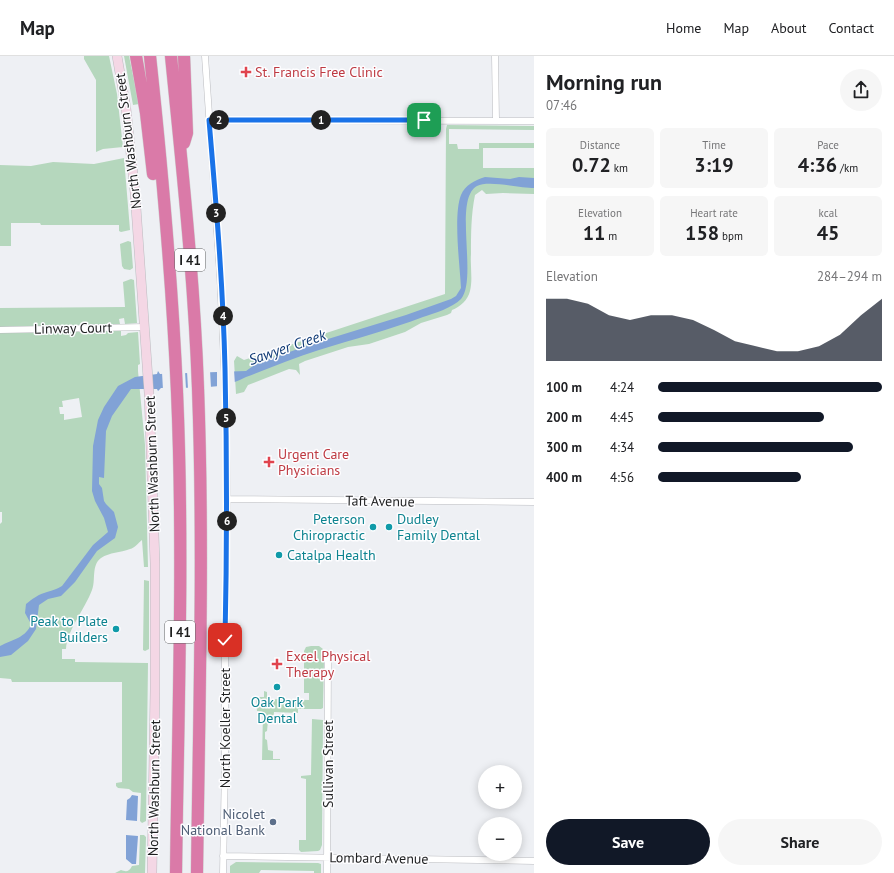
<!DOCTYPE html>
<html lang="en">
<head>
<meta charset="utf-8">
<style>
	body { margin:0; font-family:"PT Sans",sans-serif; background:#f6f6f6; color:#202124; height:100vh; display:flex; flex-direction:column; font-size:15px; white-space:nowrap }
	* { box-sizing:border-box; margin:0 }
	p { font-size:13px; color:#757577 }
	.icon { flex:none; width:22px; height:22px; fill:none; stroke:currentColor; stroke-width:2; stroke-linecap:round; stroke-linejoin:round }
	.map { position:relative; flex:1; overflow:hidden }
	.sheet { display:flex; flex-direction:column; background:#fff; width:360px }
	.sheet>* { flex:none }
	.fabs { position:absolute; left:478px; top:709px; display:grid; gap:8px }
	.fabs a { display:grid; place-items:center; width:44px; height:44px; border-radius:50%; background:#fff; box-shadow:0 2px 10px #0003; font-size:20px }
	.pin { position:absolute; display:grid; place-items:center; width:34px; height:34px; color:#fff; margin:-17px; border-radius:8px; box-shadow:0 2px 6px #0006 }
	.km { position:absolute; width:20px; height:20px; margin:-10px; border-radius:50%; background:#222; color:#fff; font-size:11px; line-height:20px; text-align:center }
	.round { display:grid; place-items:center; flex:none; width:42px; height:42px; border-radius:21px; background:#f6f6f6 }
	.summary { display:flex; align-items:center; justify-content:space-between; height:68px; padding:0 12px }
	h1 { font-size:22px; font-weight:700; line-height:30px }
	.figures { display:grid; grid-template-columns:repeat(3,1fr); gap:6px; height:68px; padding:4px 12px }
	.figures div { display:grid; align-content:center; border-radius:6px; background:#f6f6f6; text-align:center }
	.figures b { font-size:20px; font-weight:700 }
	.figures small { font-size:11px; font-weight:400 }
	.figures p { font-size:11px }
	.chart { height:112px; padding:8px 12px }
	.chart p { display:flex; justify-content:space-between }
	.chart svg { width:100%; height:72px; margin-top:4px; fill:#111827; opacity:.7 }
	.primary-button { display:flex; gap:8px; margin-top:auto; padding:8px 12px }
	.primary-button a { flex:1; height:46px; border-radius:24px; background:#111827; color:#fff; font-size:16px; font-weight:700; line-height:46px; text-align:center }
	.primary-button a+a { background:#f6f6f6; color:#202124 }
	ul { padding:0 12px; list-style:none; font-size:13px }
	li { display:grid; grid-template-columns:64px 48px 1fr; align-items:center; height:30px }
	li i { height:10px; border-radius:5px; background:#111827 }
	header { display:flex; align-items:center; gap:24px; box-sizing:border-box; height:56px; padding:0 20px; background:#fff; border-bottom:1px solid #e0e0e0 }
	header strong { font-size:19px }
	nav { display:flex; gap:22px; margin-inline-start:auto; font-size:14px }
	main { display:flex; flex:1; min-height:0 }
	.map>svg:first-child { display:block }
</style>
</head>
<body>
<header>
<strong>Map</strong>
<nav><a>Home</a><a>Map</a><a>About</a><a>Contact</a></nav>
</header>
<main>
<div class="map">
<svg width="534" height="817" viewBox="0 0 534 817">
	<rect width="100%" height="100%" fill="#eef0f4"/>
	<path fill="#b5d7bd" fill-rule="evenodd" d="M84,0H109L117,38L123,91L103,93L96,96V24L84,3Z
		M124,0H129L139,48L133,49Z
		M447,69L534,70V74L449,73V88H457L458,93H479V87H534V92H483V112H534V138L503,137L486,138L482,134L475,139C471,159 471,178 471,198C470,210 473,223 470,235C468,244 460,251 452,254L451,257L447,259L421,267L405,276L369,288L348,291L305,305L299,308L300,319L296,314L289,313L248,329L244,336L236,338L234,305L237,300L244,304L445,238L446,73Z
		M124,102L130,174L121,176L119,175V169H41L40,167H11V190H0V109L31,110L53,106L94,108Z
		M128,185L131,186L133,212L130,214L124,213L122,210L120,188Z
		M131,223L134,224L137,267L125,268L124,262L119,263L120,268L0,271V252L125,251L123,226Z
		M121,273V280L126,279L128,277L138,276L140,308L138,309V315L145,389L148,511H144L142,484C138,487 135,492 130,493C120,497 110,496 101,502C91,509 96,525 92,534C85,553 67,574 66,593H62V603H75V606L148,607L146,765L142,767L140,765L141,737L133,736L129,733L118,732L116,730V727L122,726V626H12L11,623L0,622V468L2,466V456H0V276ZM79,342L82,361L64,364V358H60L59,351H63L62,345Z
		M144,524L149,525V593L145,595L143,594Z
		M311,590H319L323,593L321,598L324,604L323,652L321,653H298V657L274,656L273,665H268L267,675L265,676V683L267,684L268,694L273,695V703H280V704H262L263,656L257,655L256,641H264V635L267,636V643L309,644V637H304V595L306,591Z
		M312,663L323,664L322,789L320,794L318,795L301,796L299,794V784H306V723L301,722V720L311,719Z
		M140,779H144L146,781L145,817H115L121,814C126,816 129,816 132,810L139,809Z
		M236,806L318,807L321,808V817H314V815L261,814L259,817H230V810Z"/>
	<path fill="#81a2d6" d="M485,121L510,123L519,121L534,122V132C521,132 488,124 477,130C453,143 478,223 461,243C452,252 435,257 423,261C389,274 354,283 319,294C294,302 270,312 246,321C222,335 187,331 161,332L158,335L157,333H131L112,360L106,375L104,422L99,421V428L102,432L104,445L106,448L114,456L118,471L115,482L97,495L75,526L61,540L48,543L39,549L36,573L28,585L11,599L0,601V590C12,584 27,581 31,568L25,557L26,548C32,543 39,538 47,536C53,534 57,533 62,530L93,489L108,476L104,462L95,445L92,435L93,390L98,364L104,351L118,330L135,321L157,318L158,315L160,318L246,315L253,310L261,306L315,287L406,259L451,243L456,240L461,232C460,210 453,159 461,139C465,129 475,124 485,121Z
		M132,739L138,740L137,765L126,764L127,744L130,742Z
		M126,779L138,780L136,808H132L126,803Z"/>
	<path fill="#eef0f4" d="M210,314L211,332L188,333L187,315Z
		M217,314H234L235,329L217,332Z
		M185,315L186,333L163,334L162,316Z"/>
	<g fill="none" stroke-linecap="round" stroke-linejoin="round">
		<defs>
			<path id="street" d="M205,0L220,219L226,348L227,443L225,584V708L223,817
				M495,0L496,64
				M209,64L534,65
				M0,274L145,271
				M227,443L534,446
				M223,800L534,805
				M327,817L328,598"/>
			<path id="secondary" d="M117,0L126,52L135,137L149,337L155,507V634L152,817"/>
			<path id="highway" d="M136,0L146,57L153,118
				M150,0C162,112 172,224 177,336C184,496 178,657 176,817
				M171,0C182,110 194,221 198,332C204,494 199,655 197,817
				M184,0L187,77L184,87"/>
		</defs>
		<use href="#street" stroke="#bbbcc0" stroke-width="7"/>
		<use href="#secondary" stroke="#bbbcc0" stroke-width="10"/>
		<use href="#highway" stroke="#cecece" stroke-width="13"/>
		<use href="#street" stroke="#fff" stroke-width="6"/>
		<use href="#secondary" stroke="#f4d7e5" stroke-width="9"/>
		<use href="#highway" stroke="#da7aa8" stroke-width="12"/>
	</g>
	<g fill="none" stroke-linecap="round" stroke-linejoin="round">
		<defs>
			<path id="route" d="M225,584C227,493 227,402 225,312C223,229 216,146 209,64H424"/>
		</defs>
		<use href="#route" stroke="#fff" stroke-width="8"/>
		<use href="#route" stroke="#1a73e8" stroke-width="5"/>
	</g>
	<g fill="#e0444e" stroke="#fdfdff" stroke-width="1.5">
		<path d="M244 10h4v4h4v4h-4v4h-4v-4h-4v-4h4z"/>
		<path d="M267 400h4v4h4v4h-4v4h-4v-4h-4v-4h4z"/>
		<path d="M275 602h4v4h4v4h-4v4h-4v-4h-4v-4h4z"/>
	</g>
	<g fill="#0f9aa8" stroke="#fdfdff" stroke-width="1.5">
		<circle cx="373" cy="471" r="4"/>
		<circle cx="389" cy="471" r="4"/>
		<circle cx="279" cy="499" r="4"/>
		<circle cx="116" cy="573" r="4"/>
		<circle cx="277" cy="631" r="4"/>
	</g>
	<circle fill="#5c6f8a" stroke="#fdfdff" stroke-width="1.5" cx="273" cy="766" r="4"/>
	<g text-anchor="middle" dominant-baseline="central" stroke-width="3" stroke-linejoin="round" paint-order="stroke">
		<g fill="#fdfdff" stroke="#616263" stroke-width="1">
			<rect x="175" y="193" width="30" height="22" rx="3"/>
			<rect x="165" y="565" width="30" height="22" rx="3"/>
		</g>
		<g font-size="13" font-weight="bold" fill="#1e1f20">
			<text x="190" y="204">I 41</text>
			<text x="180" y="576">I 41</text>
		</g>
		<g font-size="14" fill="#be3a42" stroke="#fdfdff" text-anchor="start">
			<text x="255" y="16">St. Francis Free Clinic</text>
			<text x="278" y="398">Urgent Care<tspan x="278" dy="16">Physicians</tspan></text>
			<text x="286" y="600">Excel Physical<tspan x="286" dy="16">Therapy</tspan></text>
		</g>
		<g font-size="14" fill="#1e1f20" stroke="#fdfdff">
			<text transform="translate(128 85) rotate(-97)">North Washburn Street</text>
			<text transform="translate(73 272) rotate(-1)">Linway Court</text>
			<text transform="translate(152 408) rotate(-92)">North Washburn Street</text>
			<text transform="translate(380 445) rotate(1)">Taft Avenue</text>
			<text transform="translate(225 672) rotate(-90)">North Koeller Street</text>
			<text transform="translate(328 708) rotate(-90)">Sullivan Street</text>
			<text transform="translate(154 732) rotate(-89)">North Washburn Street</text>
			<text transform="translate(379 802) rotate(1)">Lombard Avenue</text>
		</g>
		<g font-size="14" fill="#0d838f" stroke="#fdfdff" text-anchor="end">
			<text x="365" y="463">Peterson<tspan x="365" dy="16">Chiropractic</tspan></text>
			<text x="397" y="463" text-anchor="start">Dudley<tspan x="397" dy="16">Family Dental</tspan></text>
			<text x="287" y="499" text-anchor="start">Catalpa Health</text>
			<text x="108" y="565">Peak to Plate<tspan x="108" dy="16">Builders</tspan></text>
			<text x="277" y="646" text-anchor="middle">Oak Park<tspan x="277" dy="16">Dental</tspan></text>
		</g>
		<g font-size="14" fill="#4e5e75" stroke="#fdfdff" text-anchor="end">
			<text x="265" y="758">Nicolet<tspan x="265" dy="16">National Bank</tspan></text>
		</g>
		<g font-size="15" font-style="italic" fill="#0d3874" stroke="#fdfdff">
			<text transform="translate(287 291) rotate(-19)">Sawyer Creek</text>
		</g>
	</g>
</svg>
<div class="fabs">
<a>+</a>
<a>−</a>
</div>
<div class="pin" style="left:424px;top:64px;background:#1e9e55"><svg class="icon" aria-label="arrive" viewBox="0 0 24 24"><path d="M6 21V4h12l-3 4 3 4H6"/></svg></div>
<div class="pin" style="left:225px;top:584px;background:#d93025"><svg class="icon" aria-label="check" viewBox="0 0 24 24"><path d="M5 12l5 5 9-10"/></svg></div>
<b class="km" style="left:321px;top:64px">1</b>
<b class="km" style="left:219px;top:64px">2</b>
<b class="km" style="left:216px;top:157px">3</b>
<b class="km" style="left:223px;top:260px">4</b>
<b class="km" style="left:226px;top:362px">5</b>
<b class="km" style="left:227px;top:465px">6</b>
</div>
<section class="sheet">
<div class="summary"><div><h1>Morning run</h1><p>07:46</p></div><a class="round"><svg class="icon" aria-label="share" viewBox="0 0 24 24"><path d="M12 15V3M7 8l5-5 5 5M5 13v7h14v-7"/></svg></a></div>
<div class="figures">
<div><p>Distance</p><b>0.72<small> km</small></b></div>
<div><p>Time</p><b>3:19</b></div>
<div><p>Pace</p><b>4:36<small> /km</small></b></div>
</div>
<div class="figures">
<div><p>Elevation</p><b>11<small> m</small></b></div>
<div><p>Heart rate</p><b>158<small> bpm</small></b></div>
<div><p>kcal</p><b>45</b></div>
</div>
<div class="chart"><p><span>Elevation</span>284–294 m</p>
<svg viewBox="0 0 160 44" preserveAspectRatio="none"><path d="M0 44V6L10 6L20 9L30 16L40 19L50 16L60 16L70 19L80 25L90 32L100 35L110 38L120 38L130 35L140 28L150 16L160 6V44z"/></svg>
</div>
<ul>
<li><b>100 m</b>4:24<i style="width:100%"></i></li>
<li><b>200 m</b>4:45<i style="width:74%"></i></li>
<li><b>300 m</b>4:34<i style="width:87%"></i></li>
<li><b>400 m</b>4:56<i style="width:64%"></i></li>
</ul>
<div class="primary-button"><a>Save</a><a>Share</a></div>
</section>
</main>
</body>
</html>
